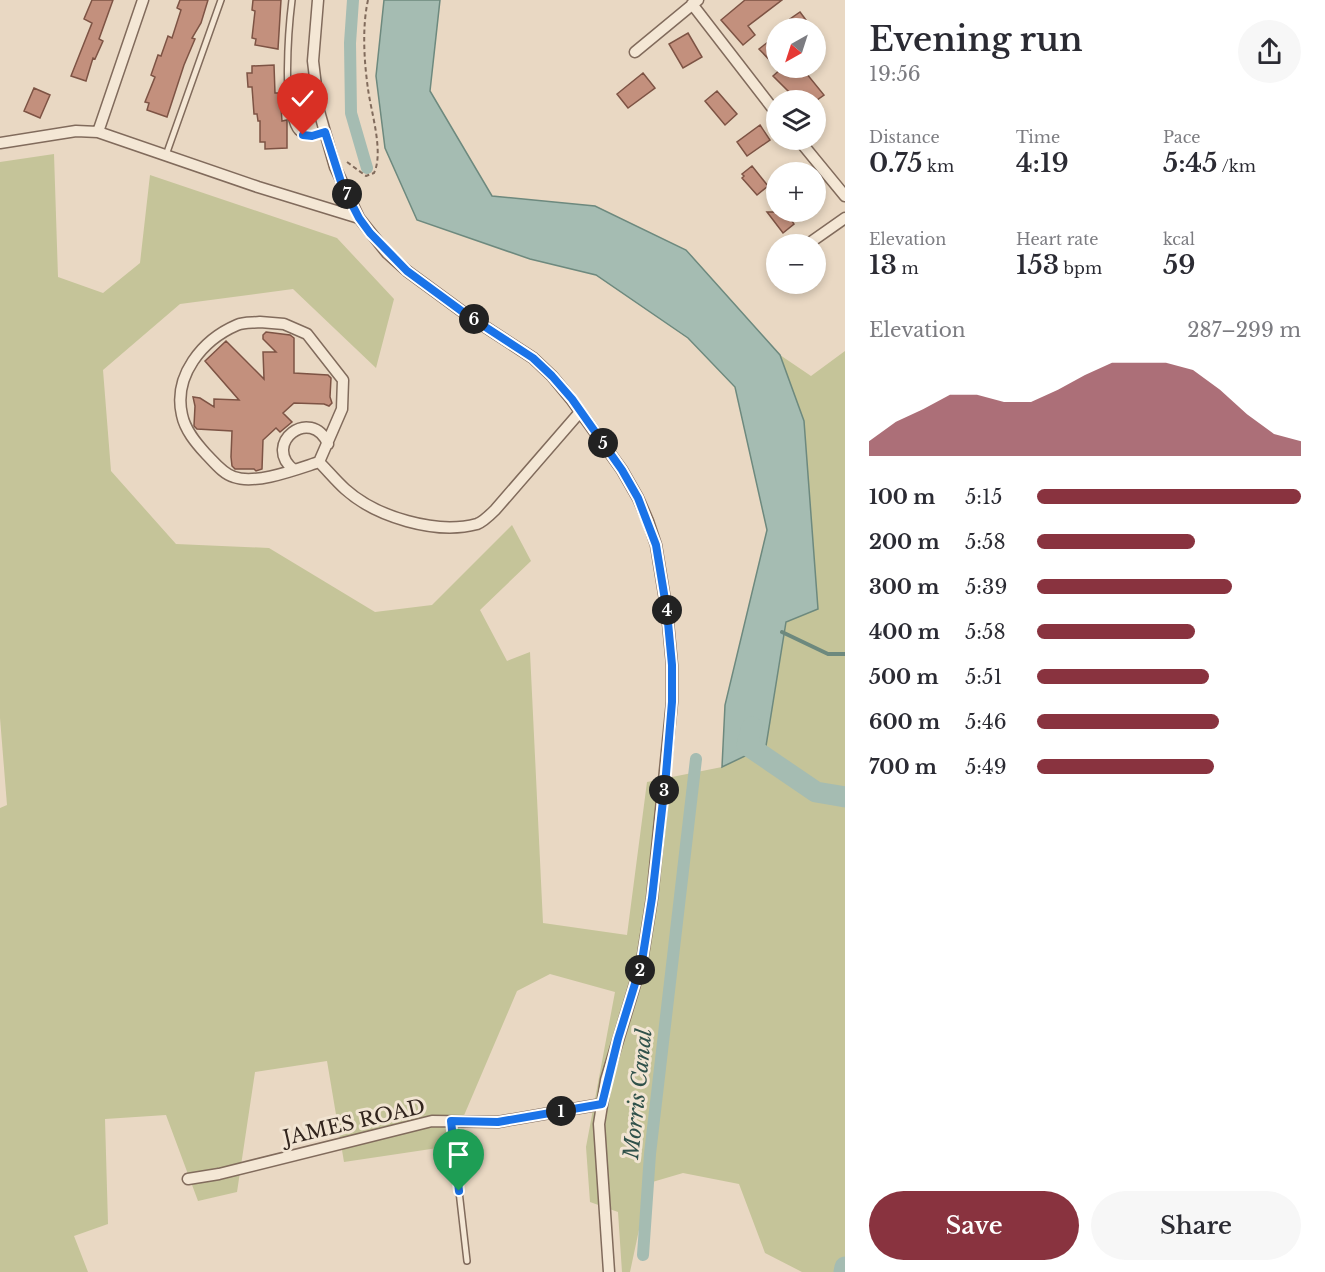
<!DOCTYPE html>
<html lang="en">
<head>
<meta charset="utf-8">
<style>
	body { margin:0; font-family:"Libre Baskerville",serif; background:#f7f7f7; color:#2b2b33; height:100vh; display:flex; flex-direction:column; font-size:22px; white-space:nowrap }
	* { box-sizing:border-box; margin:0 }
	p { font-size:20px; color:#7c7c81 }
	.icon { flex:none; width:33px; height:33px; fill:none; stroke:currentColor; stroke-width:2; stroke-linecap:round; stroke-linejoin:round }
	.map { position:relative; flex:1; overflow:hidden }
	.panel { display:flex; flex-direction:column; background:#fff; width:480px }
	.panel>* { flex:none }
	.needle { width:39px; rotate:219deg }
	.fabs { position:absolute; left:766px; top:18px; display:grid; gap:12px }
	.fabs a { display:grid; place-items:center; width:60px; height:60px; border-radius:50%; background:#fff; box-shadow:0 3px 9px #0003; font-size:30px }
	.pin { position:absolute; display:grid; place-items:center; width:51px; height:51px; color:#fff; margin:-62px -26px; border-radius:50% 50% 50% 0; rotate:-45deg; box-shadow:0 0 6px #0007 }
	.pin .icon { rotate:45deg }
	.km { position:absolute; width:30px; height:30px; margin:-15px; border-radius:50%; background:#222; color:#fff; font-size:16px; line-height:30px; text-align:center }
	.round { display:grid; place-items:center; flex:none; width:63px; height:63px; border-radius:32px; background:#f7f7f7 }
	.headline { display:flex; align-items:center; justify-content:space-between; height:102px; padding:0 24px }
	h1 { font-size:33px; font-weight:600; line-height:45px }
	.figures { display:grid; grid-template-columns:repeat(3,1fr); gap:9px; height:102px; padding:6px 24px }
	.figures div { display:grid; align-content:center }
	.figures b { font-size:26px; font-weight:600 }
	.figures small { font-size:16px; font-weight:400 }
	.figures p { font-size:16px }
	.chart { height:168px; padding:12px 24px }
	.chart p { display:flex; justify-content:space-between }
	.chart svg { width:100%; height:108px; margin-top:6px; fill:#89333f; opacity:.7 }
	.button { display:flex; gap:12px; margin-top:auto; padding:12px 24px }
	.button a { flex:1; height:69px; border-radius:36px; background:#89333f; color:#fff; font-size:24px; font-weight:600; line-height:69px; text-align:center }
	.button a+a { background:#f7f7f7; color:#2b2b33 }
	ul { padding:0 24px; list-style:none; font-size:20px }
	li { display:grid; grid-template-columns:96px 72px 1fr; align-items:center; height:45px }
	li i { height:15px; border-radius:8px; background:#89333f }
	main { display:flex; flex:1; min-height:0 }
	.map>svg:first-child { display:block }
</style>
</head>
<body>
<main>
<div class="map">
<svg width="845" height="1272" viewBox="0 0 845 1272">
	<rect width="100%" height="100%" fill="#e9d8c3"/>
	<path fill="#c5c499" d="M54,154L58,277L103,293L140,263L150,175L337,238L394,299L376,368L293,289L180,304L103,370L111,471L176,544L269,548L375,612L432,605L512,525L531,561L480,610L507,661L530,652L543,923L627,935L647,782L722,767L766,746L786,622L804,421L780,355L811,376L845,351V1272H802L765,1253L739,1184L683,1173L649,1183L630,1272H622L618,1212L590,1202L586,1147L615,992L550,974L517,991L451,1146L344,1162L327,1061L255,1072L237,1192L198,1201L166,1115L105,1119L108,1224L74,1236L88,1272H0V808L7,805L0,718V162Z"/>
	<path fill="#a5bcb2" stroke="#6d897e" stroke-width="1.5" d="M384,0H440L430,91L492,196L595,206L686,250L780,355L804,421L818,609L786,622L766,746L722,767L725,705L767,530L735,387L688,338L596,275L530,259L417,220L385,148L376,76Z"/>
	<g fill="none" stroke-linecap="round" stroke-linejoin="round">
		<path stroke="#6d897e" stroke-width="4" d="M782,632L828,654H845"/>
		<path stroke="#a5bcb2" stroke-width="12" d="M353,0L350,43L351,113L367,168
			M643,1255L650,1154L696,759"/>
		<path stroke="#a5bcb2" stroke-width="21" d="M752,727L747,745L816,792L845,797
			M844,1272L845,1267"/>
	</g>
	<path fill="#c3907d" stroke="#7d5344" stroke-width="1.5" d="M92,0H113L99,39L103,41L95,59L93,58L86,81L71,76L92,23L84,19Z
		M180,0H208L201,23L192,38L195,39L184,65L167,117L147,110L149,103L145,102L155,77L151,75L158,55L161,56L168,36L172,38L181,10L177,8Z
		M253,0H281L278,49L255,45L256,39L252,38L255,11L252,10Z
		M745,0H782L748,26L755,35L743,45L721,20Z
		M800,12L812,28H797L790,19Z
		M688,33L702,57L683,68L669,44Z
		M777,35V68L759,49Z
		M274,65L275,93H280L282,121L287,120V148L265,149V142H260V121H258L257,114H254L252,87H248L247,73H252V66Z
		M782,68H802L824,95L817,100H785L792,95L773,76Z
		M643,73L655,88L628,108L617,94Z
		M34,88L50,95L40,118L24,111Z
		M717,91L737,114L725,125L705,101Z
		M760,125L770,140L747,156L737,142Z
		M752,166L768,186L757,195L742,178L744,176L742,174Z
		M767,212H786L794,224L783,233Z
		M266,332L290,335L294,338V373L328,375L331,378L330,397L332,403L329,406L324,404L294,403L283,413L292,422L280,432L276,428L263,440L262,469L256,471L254,469H235L232,466L231,457L232,431L197,429L194,426L195,406L193,397L200,398L214,407V399L239,400L205,361L226,341L264,379L263,352H276L263,339V335Z"/>
	<g fill="none" stroke-linecap="round" stroke-linejoin="round">
		<defs>
			<path id="lane" d="M292,0C289,24 281,116 298,132C305,139 317,134 325,132
				M166,155L221,0
				M451,1121L467,1261"/>
			<path id="street" d="M318,0L313,61L319,111L335,167L359,218L387,253L407,271L467,315L533,358L552,376L571,399L622,470L638,498L648,521L656,545L667,612L672,665V702L652,898L642,961L606,1080L599,1124L609,1272
				M692,4L777,114
				M635,52L698,0
				M98,132L143,0
				M799,140L845,196
				M0,143L76,131L98,132L258,187L359,218
				M808,244L845,218
				M260,322L284,324L307,334L343,380L342,409L319,462C297,469 256,485 234,477C223,474 214,462 206,454C196,443 185,430 182,415C173,376 202,340 237,325C244,322 253,323 260,322Z
				M319,462C328,471 336,481 345,489C376,517 436,535 477,524C483,522 490,515 495,510L580,412
				M294,470C261,444 311,405 328,444
				M188,1179L219,1174L432,1121L498,1122L602,1104"/>
		</defs>
		<use href="#lane" stroke="#816b5c" stroke-width="8"/>
		<use href="#street" stroke="#816b5c" stroke-width="13"/>
		<path stroke="#816b5c" stroke-width="2" stroke-dasharray="4.5 3" stroke-linecap="butt" d="M347,162L366,176L374,173C384,152 371,112 368,89C364,61 362,27 368,0"/>
		<use href="#lane" stroke="#f4e7d5" stroke-width="5"/>
		<use href="#street" stroke="#f4e7d5" stroke-width="10"/>
	</g>
	<g fill="none" stroke-linecap="round" stroke-linejoin="round">
		<defs>
			<path id="route" d="M303,135L312,136L325,132L342,185L359,218L370,233L407,271L467,315L533,358L552,376L572,399L622,470L638,498L656,545L667,612L672,665V702L666,774L652,898L642,961L618,1039L602,1104L498,1122L451,1121L459,1191"/>
		</defs>
		<use href="#route" stroke="#fff" stroke-width="12"/>
		<use href="#route" stroke="#1a73e8" stroke-width="8"/>
	</g>
	<g text-anchor="middle" dominant-baseline="central" stroke-width="6" stroke-linejoin="round" paint-order="stroke">
		<g font-size="20" fill="#32251e" stroke="#f1e4d2">
			<text transform="translate(354 1122) rotate(-13)">JAMES ROAD</text>
		</g>
		<g font-size="21" font-style="italic" fill="#2f514a" stroke="#f1e4d2">
			<text transform="translate(638 1094) rotate(-84)">Morris Canal</text>
		</g>
	</g>
</svg>
<div class="fabs">
<a><svg class="needle" viewBox="-14 -14 28 28"><path d="M0-13l5 13h-10z" fill="#e53935"/><path d="M0 13l5-13h-10z" fill="#7c7c81"/></svg></a>
<a><svg class="icon" aria-label="layers" viewBox="0 0 24 24"><path d="M12 4l9 5-9 5-9-5zM3 14l9 5 9-5"/></svg></a>
<a>+</a>
<a>−</a>
</div>
<div class="pin" style="left:459px;top:1191px;background:#1e9e55"><svg class="icon" aria-label="arrive" viewBox="0 0 24 24"><path d="M6 21V4h12l-3 4 3 4H6"/></svg></div>
<div class="pin" style="left:303px;top:135px;background:#d93025"><svg class="icon" aria-label="check" viewBox="0 0 24 24"><path d="M5 12l5 5 9-10"/></svg></div>
<b class="km" style="left:561px;top:1111px">1</b>
<b class="km" style="left:640px;top:970px">2</b>
<b class="km" style="left:664px;top:790px">3</b>
<b class="km" style="left:667px;top:610px">4</b>
<b class="km" style="left:603px;top:443px">5</b>
<b class="km" style="left:474px;top:319px">6</b>
<b class="km" style="left:347px;top:194px">7</b>
</div>
<section class="panel">
<div class="headline"><div><h1>Evening run</h1><p>19:56</p></div><a class="round"><svg class="icon" aria-label="share" viewBox="0 0 24 24"><path d="M12 15V3M7 8l5-5 5 5M5 13v7h14v-7"/></svg></a></div>
<div class="figures">
<div><p>Distance</p><b>0.75<small> km</small></b></div>
<div><p>Time</p><b>4:19</b></div>
<div><p>Pace</p><b>5:45<small> /km</small></b></div>
</div>
<div class="figures">
<div><p>Elevation</p><b>13<small> m</small></b></div>
<div><p>Heart rate</p><b>153<small> bpm</small></b></div>
<div><p>kcal</p><b>59</b></div>
</div>
<div class="chart"><p><span>Elevation</span>287–299 m</p>
<svg viewBox="0 0 160 44" preserveAspectRatio="none"><path d="M0 44V38L10 30L20 25L30 19L40 19L50 22L60 22L70 17L80 11L90 6L100 6L110 6L120 9L130 17L140 27L150 35L160 38V44z"/></svg>
</div>
<ul>
<li><b>100 m</b>5:15<i style="width:100%"></i></li>
<li><b>200 m</b>5:58<i style="width:60%"></i></li>
<li><b>300 m</b>5:39<i style="width:74%"></i></li>
<li><b>400 m</b>5:58<i style="width:60%"></i></li>
<li><b>500 m</b>5:51<i style="width:65%"></i></li>
<li><b>600 m</b>5:46<i style="width:69%"></i></li>
<li><b>700 m</b>5:49<i style="width:67%"></i></li>
</ul>
<div class="button"><a>Save</a><a>Share</a></div>
</section>
</main>
</body>
</html>
